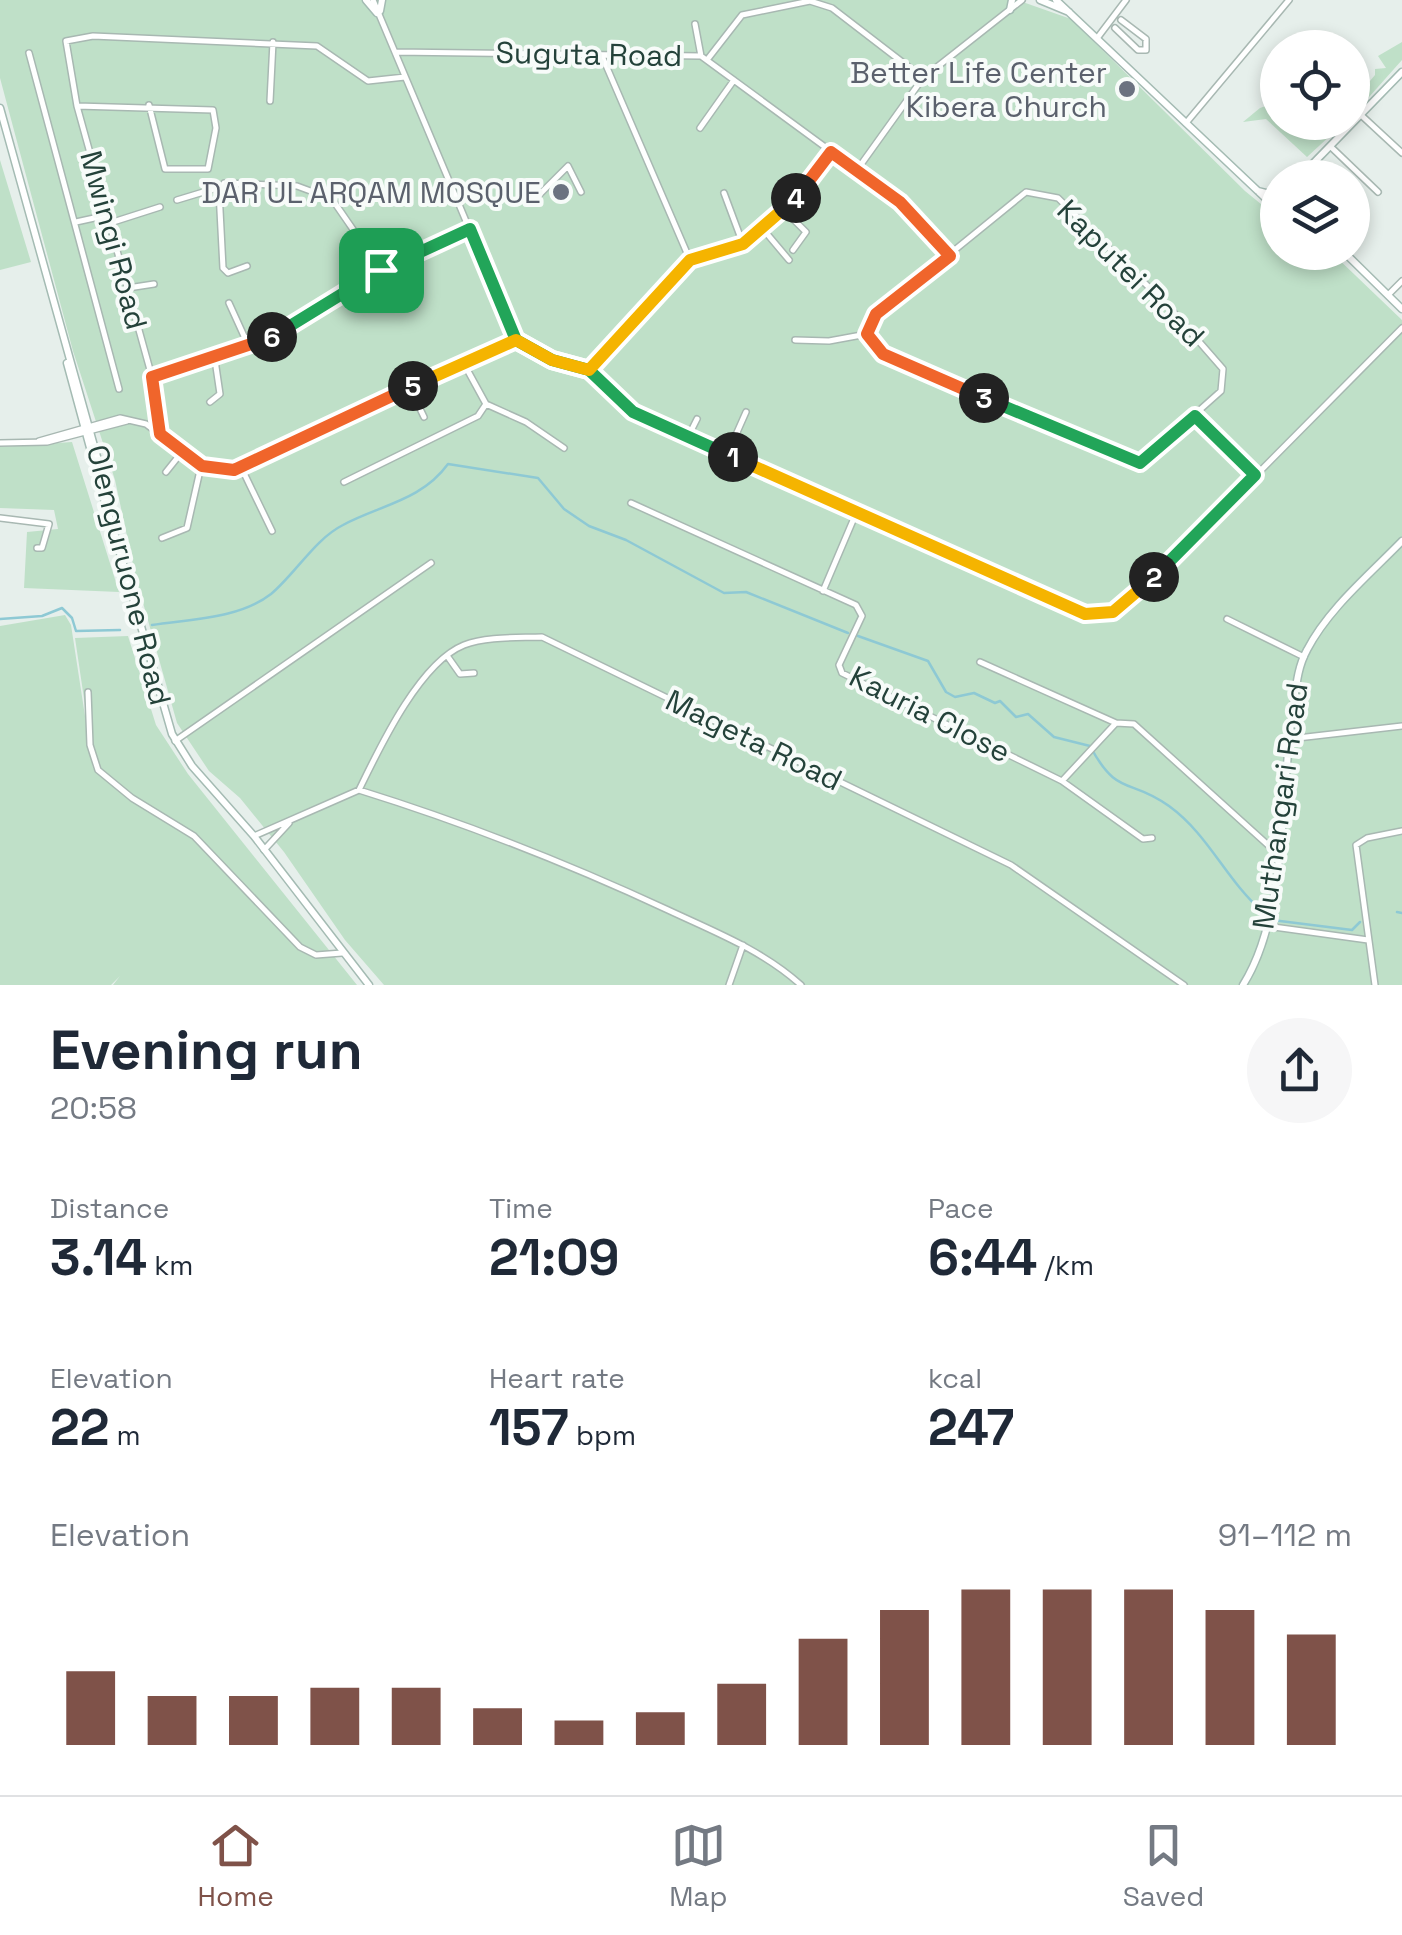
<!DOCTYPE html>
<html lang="en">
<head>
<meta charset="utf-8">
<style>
	body { margin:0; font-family:"Space Grotesk",sans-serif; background:#f6f6f7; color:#1f2937; height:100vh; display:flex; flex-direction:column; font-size:38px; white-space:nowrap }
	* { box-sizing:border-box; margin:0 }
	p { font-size:32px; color:#747a83 }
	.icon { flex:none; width:55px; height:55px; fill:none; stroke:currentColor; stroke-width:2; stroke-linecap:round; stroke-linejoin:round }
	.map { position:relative; height:985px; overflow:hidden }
	.drawer { display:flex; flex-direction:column; background:#fff; flex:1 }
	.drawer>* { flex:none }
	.fabs { position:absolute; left:1260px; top:30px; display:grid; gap:20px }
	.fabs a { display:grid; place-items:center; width:110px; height:110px; border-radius:50%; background:#fff; box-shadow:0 5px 15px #0003; font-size:50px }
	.pin { position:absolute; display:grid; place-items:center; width:85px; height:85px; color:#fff; margin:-42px; border-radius:20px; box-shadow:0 5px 15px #0006 }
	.km { position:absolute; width:50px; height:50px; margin:-25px; border-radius:50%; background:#222; color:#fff; font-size:28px; line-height:50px; text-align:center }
	.round { display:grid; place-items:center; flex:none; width:105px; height:105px; border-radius:52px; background:#f6f6f7 }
	.headline { display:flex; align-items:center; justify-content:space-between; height:170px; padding:0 50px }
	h1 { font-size:55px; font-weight:600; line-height:75px }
	.figures { display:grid; grid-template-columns:repeat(3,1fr); gap:15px; height:170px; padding:10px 50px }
	.figures div { display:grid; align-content:center }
	.figures b { font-size:50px; font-weight:600 }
	.figures small { font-size:28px; font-weight:400 }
	.figures p { font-size:28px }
	.chart { height:280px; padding:20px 50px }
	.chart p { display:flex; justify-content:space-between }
	.chart svg { width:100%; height:180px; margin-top:10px; stroke:#7f5249; stroke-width:6 }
	.menu { display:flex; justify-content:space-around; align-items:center; height:140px; border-top:2px solid #e0e1e3; background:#fff; font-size:28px; color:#747a83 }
	.menu a { display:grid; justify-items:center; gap:5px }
	.menu .selected { color:#7f5249 }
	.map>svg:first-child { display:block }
</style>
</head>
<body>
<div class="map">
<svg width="1402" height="985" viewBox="0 0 1402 985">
	<rect width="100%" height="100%" fill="#e6efeb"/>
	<path fill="#bfe0c8" d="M0,0H1017L1071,19L1245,191L1277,217L1278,252L1332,253L1402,320V985H384L345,940L284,852L240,798L209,771L177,723L136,578L115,480L73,351L0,78Z
		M1402,42V60L1353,115V101L1375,75V69L1386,68L1378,56Z
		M1277,102L1278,122L1344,123L1307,157L1266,119L1243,122L1260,108Z
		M0,160L31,262L0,270Z
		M72,442L119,592L24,588L27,532L58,529L54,510L0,508V447Z
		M65,615L71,625L93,768L109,782L94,766L75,638L128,636L156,725L188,774L357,985H113L120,976L111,985H0V626Z"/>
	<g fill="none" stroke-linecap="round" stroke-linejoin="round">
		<path stroke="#8ec9d4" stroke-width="2.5" d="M0,619L42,616L62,608L72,618L76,631L120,630
			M152,625C190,619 239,619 271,594C295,574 315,539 343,525C380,505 421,501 448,464L538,478L564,509L589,526L626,540L724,593L746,592L848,633
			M858,636L928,661L946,692L955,697L974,693L995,703L1000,701L1016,717L1028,714L1054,737L1090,746C1118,798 1129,777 1169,806C1209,835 1226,880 1263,912
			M1397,912L1402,913
			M1272,920L1352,930L1360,922"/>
		<defs>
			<path id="street" d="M373,0L516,340
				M695,24L701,56
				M1115,28L1138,50H1146V39L1121,20
				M1098,37L1126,0
				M395,52L701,56L900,202L950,256
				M29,53L119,389
				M602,56L690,260
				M707,60L742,15L810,1L832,8L923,78
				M270,101L273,42
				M77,106L213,110L216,128L208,169H165L149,105
				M1361,115L1402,153
				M1186,123L1289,0
				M700,128L734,80
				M1331,147L1378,192
				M857,170L923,78L1022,0
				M1026,192L1058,198L1168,306L1223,369L1221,391L1140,463L1114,456L883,354L867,334L876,314Z
				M724,193L743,244
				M537,197L568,166L581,192
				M177,200L220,187
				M784,210L806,232L793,250
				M76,222L108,215
				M110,223L160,207
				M763,229L789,260
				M247,266L228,273L223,268L219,191L224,183L297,186L332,199L381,270
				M128,288L154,284
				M1388,295L1402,281
				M229,303L249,347
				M516,340L552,359L589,370L642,417L1094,616L1119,609L1170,562L1402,328
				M795,340L829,341L867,334
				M463,362L486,404L526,422L564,448
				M590,369L690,260L732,249L763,229L795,199L831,153
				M153,377L215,360L288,330L381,270L470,229
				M410,388L424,417
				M210,402L220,394L215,360
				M1195,417L1255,475
				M160,434L152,377L77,106L66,41L93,36L317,46L368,81L405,77
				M688,437L697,419
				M39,441L120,418L146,424L201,466L234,470L516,340
				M0,443L47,442L127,421
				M727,455L746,412
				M241,467L272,531
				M166,472L182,452
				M344,482L478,416L486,404
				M631,503L856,605L862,616L839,665L842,673L1062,781L1116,723L1134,724L1279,855
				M0,518L49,524L42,548H37
				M162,538L187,528L201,466
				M823,591L857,511
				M1227,619L1304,657
				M448,657L460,674L474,673
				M980,662L1116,723
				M88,692L90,745L98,770L132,798L194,836L300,947L316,955L342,953
				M1289,739L1402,726
				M175,741L431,563
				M1062,781L1143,839L1152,838
				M359,790C379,749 419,663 464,645C487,636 518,638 542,637L1011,865L1184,985
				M254,836L359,790C465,823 567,863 668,910C715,932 762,950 801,985
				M264,850L289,823
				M1267,926L1368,940
				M729,985L743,945
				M1375,985L1356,845L1367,838L1402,831"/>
			<path id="secondary" d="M366,0L377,13
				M1040,0L1069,12
				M1056,0L1278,210
				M1010,10L1012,0
				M380,11L382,0
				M0,108L111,507L109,515L172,734L192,766L254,836L369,985
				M1299,178L1402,72
				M1258,191L1278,196
				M1344,252L1402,309
				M67,363L108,514
				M1243,985C1288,914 1280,791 1293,709C1296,689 1297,668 1307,650C1328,609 1370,574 1402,541"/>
		</defs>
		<use href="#street" stroke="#a8b8b2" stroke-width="8"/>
		<use href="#secondary" stroke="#a4bbb3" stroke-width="9"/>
		<use href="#street" stroke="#fff" stroke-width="5"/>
		<use href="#secondary" stroke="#fff" stroke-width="6"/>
	</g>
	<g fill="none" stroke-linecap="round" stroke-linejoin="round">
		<defs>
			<path id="split-1" d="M381,270L470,229L516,340L552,360L589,370L633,412L733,457"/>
			<path id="split-2" d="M733,457L1085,614L1113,612L1154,577"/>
			<path id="split-3" d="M984,398L1140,463L1195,416L1255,475L1154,577"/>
			<path id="split-4" d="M796,198L831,152L900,202L950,256L876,314L867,334L883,354L984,398"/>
			<path id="split-5" d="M413,386L516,340L552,360L589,370L690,260L743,244L796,198"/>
			<path id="split-6" d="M272,337L152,377L160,434L202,466L234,470L413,386"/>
			<path id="split-7" d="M272,337L381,270"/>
		</defs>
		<use href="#split-1" stroke="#fff" stroke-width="20"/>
		<use href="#split-2" stroke="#fff" stroke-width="20"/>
		<use href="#split-3" stroke="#fff" stroke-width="20"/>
		<use href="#split-4" stroke="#fff" stroke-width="20"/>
		<use href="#split-5" stroke="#fff" stroke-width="20"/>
		<use href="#split-6" stroke="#fff" stroke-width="20"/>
		<use href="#split-7" stroke="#fff" stroke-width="20"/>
		<use href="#split-1" stroke="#22a559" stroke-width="12"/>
		<use href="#split-2" stroke="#f5b400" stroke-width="12"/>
		<use href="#split-3" stroke="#22a559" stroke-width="12"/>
		<use href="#split-4" stroke="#f0652b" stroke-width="12"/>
		<use href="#split-5" stroke="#f5b400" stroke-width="12"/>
		<use href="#split-6" stroke="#f0652b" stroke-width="12"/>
		<use href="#split-7" stroke="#22a559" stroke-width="12"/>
	</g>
	<g fill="#6b7280" stroke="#f7fbf9" stroke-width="4">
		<circle cx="1127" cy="89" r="10"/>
		<circle cx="561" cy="192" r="10"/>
	</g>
	<g text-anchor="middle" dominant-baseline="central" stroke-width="8" stroke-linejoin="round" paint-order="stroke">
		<g font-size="30" fill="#24423a" stroke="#f7fbf9">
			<text transform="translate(589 54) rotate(1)">Suguta Road</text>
			<text transform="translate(114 240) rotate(75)">Mwingi Road</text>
			<text transform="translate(1131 273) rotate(45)">Kaputei Road</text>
			<text transform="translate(129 575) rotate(76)">Olenguruone Road</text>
			<text transform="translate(930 714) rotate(27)">Kauria Close</text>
			<text transform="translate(754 740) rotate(26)">Mageta Road</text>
			<text transform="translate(1280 806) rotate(-82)">Muthangari Road</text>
		</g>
		<g font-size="30" fill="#5b616d" stroke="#f7fbf9" text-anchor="end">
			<text x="1107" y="72">Better Life Center<tspan x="1107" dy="34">Kibera Church</tspan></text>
			<text x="541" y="192">DAR UL ARQAM MOSQUE</text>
		</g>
	</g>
</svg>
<div class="fabs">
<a><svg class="icon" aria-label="locate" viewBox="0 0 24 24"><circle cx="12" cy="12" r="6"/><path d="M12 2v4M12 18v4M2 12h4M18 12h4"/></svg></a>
<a><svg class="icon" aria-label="layers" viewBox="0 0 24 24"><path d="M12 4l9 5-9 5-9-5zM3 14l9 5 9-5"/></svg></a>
</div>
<div class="pin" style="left:381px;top:270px;background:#1e9e55"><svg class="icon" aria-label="arrive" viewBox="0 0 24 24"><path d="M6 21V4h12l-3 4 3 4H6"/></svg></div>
<b class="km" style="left:733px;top:457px">1</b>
<b class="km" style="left:1154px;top:577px">2</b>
<b class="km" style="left:984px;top:398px">3</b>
<b class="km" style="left:796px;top:198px">4</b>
<b class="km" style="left:413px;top:386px">5</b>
<b class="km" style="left:272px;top:337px">6</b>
</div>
<section class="drawer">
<div class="headline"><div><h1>Evening run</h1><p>20:58</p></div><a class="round"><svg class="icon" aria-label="share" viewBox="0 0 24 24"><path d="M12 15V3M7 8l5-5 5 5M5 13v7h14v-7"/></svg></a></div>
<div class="figures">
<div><p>Distance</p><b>3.14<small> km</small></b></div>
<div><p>Time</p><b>21:09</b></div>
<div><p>Pace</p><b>6:44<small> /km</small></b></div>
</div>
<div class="figures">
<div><p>Elevation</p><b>22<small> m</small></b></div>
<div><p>Heart rate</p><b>157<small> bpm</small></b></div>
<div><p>kcal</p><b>247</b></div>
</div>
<div class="chart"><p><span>Elevation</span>91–112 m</p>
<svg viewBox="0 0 160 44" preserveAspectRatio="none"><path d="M5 44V26M15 44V32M25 44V32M35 44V30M45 44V30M55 44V35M65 44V38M75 44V36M85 44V29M95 44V18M105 44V11M115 44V6M125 44V6M135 44V6M145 44V11M155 44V17"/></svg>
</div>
</section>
<nav class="menu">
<a class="selected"><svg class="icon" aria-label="home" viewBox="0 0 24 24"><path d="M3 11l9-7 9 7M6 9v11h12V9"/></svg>Home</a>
<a><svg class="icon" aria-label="map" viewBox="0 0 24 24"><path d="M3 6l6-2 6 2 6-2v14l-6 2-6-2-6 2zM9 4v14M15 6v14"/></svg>Map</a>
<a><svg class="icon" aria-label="saved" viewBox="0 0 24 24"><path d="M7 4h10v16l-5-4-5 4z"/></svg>Saved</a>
</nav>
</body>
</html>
